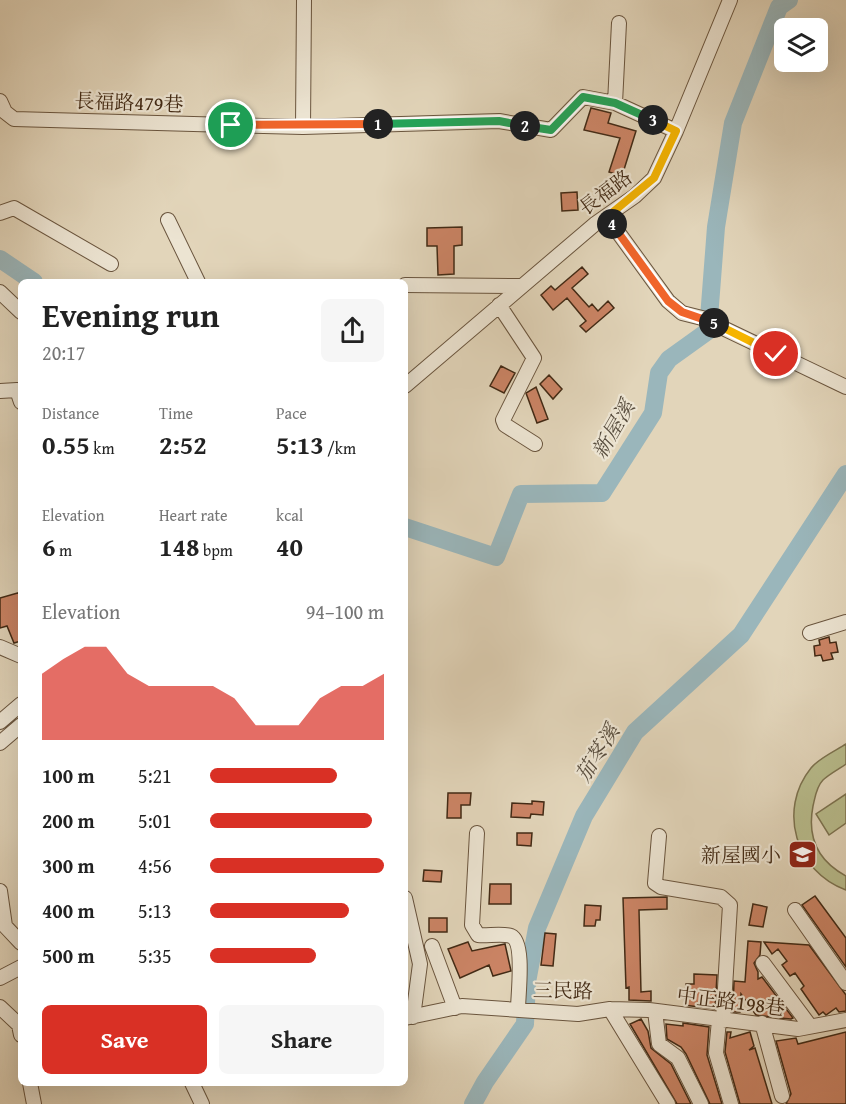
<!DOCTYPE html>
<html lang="en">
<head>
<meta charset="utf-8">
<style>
	body { margin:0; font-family:"Gentium Book Plus","Noto Serif TC",serif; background:#f6f6f6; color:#222; height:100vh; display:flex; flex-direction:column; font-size:22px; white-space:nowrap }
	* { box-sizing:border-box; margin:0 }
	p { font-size:20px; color:#767676 }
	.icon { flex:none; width:33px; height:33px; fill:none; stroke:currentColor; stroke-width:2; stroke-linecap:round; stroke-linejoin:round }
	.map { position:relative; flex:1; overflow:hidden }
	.details { position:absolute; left:18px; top:279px; width:390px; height:807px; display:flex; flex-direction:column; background:#fff; border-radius:9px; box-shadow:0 6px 24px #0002 }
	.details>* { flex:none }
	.controls { position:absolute; left:774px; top:18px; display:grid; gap:12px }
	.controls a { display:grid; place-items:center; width:54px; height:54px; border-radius:9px; background:#fff; box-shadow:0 6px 24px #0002; font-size:30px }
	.pin { position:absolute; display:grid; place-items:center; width:51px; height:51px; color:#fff; margin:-26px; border:3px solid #fff; border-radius:50%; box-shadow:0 2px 6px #0007 }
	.km { position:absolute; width:30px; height:30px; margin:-15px; border-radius:50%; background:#222; color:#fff; font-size:16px; line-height:30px; text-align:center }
	.round { display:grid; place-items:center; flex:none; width:63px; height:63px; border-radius:9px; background:#f6f6f6 }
	.summary { display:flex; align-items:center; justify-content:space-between; height:102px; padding:0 24px }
	h1 { font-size:33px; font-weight:700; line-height:45px }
	.stats { display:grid; grid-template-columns:repeat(3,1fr); gap:9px; height:102px; padding:6px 24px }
	.stats div { display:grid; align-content:center }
	.stats b { font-size:26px; font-weight:700 }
	.stats small { font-size:16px; font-weight:400 }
	.stats p { font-size:16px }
	.chart { height:168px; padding:12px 24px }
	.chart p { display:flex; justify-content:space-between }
	.chart svg { width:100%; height:108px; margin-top:6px; fill:#d93025; opacity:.7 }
	.action { display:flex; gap:12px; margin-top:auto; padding:12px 24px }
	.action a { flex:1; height:69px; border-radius:9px; background:#d93025; color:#fff; font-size:24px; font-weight:700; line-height:69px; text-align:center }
	.action a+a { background:#f6f6f6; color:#222 }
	ul { padding:0 24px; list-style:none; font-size:20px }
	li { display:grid; grid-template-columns:96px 72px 1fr; align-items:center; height:45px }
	li i { height:15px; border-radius:8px; background:#d93025 }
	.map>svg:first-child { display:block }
</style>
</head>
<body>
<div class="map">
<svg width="846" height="1104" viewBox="0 0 846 1104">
	<rect width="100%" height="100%" fill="#e2d5ba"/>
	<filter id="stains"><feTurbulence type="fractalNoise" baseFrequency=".00333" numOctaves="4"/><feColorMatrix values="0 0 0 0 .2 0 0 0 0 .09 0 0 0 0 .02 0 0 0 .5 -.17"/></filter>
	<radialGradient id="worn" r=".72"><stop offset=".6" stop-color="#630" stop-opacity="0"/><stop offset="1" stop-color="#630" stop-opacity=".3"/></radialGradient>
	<path fill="#b8bc8c" stroke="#7d7350" stroke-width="1.5" d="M846,744V764C839,769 829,774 823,780C816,787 815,798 813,806C807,837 818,861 846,876V890C796,872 777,810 811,768C819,758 835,751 846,744Z
		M846,794V823L829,835L816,814Z"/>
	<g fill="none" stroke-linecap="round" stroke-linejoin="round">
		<path stroke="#9ab6bb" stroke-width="18" d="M0,259L34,282
			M405,527L496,557L521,494L602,493L653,413L659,373L669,359L708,331L716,227L733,123L779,7L789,0
			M473,1104L485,1082L525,1024L527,982L537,928L584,816L635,732L741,635L846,474"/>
	</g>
	<path fill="#cb8465" stroke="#422a15" stroke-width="1.5" d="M591,108L611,113L608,123L636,131L622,176L609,172L620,138L584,130Z
		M577,192L578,210L562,211L561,193Z
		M462,227V245L454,246V274L438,275L437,246H427V228Z
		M582,267L588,274L572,288L589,307L592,304L598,311L608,301L614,308L586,332L580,326L586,321L567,298L553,310L541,295L551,286L555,290Z
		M501,366L515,373L504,393L490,386Z
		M549,375L562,389L553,399L540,384Z
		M536,387L548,419L537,423L526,393Z
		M21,592V641L14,643L7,626L0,628V598Z
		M829,637L830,643L836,642L838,652L831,653L833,659L823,661L821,655L815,656L814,646L820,645L819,640Z
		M448,793H471L470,805H461V818H447Z
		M532,801L544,802L543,815L531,814L530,818L511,817L512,803L532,804Z
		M517,833H532L531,846L517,845Z
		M424,870L442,871L441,882L423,881Z
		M490,884H511V904H489Z
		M815,896L846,938V967L802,905Z
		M667,897V909L639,910L641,992L651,991V1001L629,1000V987L626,988L623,898Z
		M753,904L767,907L763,927L749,925Z
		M585,905L601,906L600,920H596L595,926H584Z
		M429,918H447V932H429Z
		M545,933L556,934L553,966L541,965Z
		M748,941L761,942L760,955L754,963L758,972V979L762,977L793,1018L791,1019L780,1018L776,1013L771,1017L756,1015L741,994L740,1012H733L734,981L745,982Z
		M468,942L472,951L505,944L511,971L493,976L489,965L460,978L448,949Z
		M764,942L809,945L846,995V1011L839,1012L836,1008L826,1015L823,1012L819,1015L801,989L804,986L795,973L790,976L782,965L787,961L778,949L772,954Z
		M694,974L717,975L715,1009L684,1005L686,984H694Z
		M641,1019L648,1031L651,1048L671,1064L691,1104H677L630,1024Z
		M683,1023L709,1027L707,1055L722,1104H710L686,1054L681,1047L667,1039L666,1024L683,1026Z
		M727,1032H731L730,1038L750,1032L754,1046L749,1050L755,1048L772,1104H740L725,1052Z
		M846,1032V1104H786L791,1094L776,1041L796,1038L798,1044Z"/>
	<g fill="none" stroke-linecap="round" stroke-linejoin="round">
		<defs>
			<path id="minor" d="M0,101L5,112L14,119L303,127L499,121L551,130L583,97L615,103L676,131
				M615,103L619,23
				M303,127L304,0
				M0,213L14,208L111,264
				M607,217L668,301L682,313L702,318L846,387
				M168,220L198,282
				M405,285L521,286
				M0,292L21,312
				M499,305L534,358L503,420L505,425L535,444
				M405,386L595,224L635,196L654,178L676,131L730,0
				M0,391L17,390L21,402
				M810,633L846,622
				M0,647L21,656
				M0,722L21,704
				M0,743L21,725
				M477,833L472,925L478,935C487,936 503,933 511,936C525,942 518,995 518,1009
				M659,836L655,883L661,887L721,897L730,905L723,1021
				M0,891L5,926L21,943
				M405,898L420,964L413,1017
				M795,910L846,983
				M432,946L455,1008
				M763,963L810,1026
				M0,978L21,967
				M0,1007L19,1025L21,1035
				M610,1009L649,1010L798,1029L846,1020
				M655,1011L659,1044L678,1058L701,1104
				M405,1018L462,1006L578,1014L610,1009L668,1104
				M719,1020L716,1053L731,1104
				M762,1023L782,1096
				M30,1083L34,1104
				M192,1083L202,1104"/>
		</defs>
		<use href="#minor" stroke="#6a553e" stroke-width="16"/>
		<use href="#minor" stroke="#ece4d2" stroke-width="14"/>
	</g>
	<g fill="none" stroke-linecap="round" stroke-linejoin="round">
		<defs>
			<path id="split-1" d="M231,125L378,124"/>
			<path id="split-2" d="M378,124L499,121L525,126"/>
			<path id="split-3" d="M525,126L551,130L583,97L615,103L653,120"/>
			<path id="split-4" d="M612,224L607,217L654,178L676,131L653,120"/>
			<path id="split-5" d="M612,224L668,301L682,312L714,323"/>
			<path id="split-6" d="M714,323L776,354"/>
		</defs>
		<use href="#split-1" stroke="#fff" stroke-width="12"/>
		<use href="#split-2" stroke="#fff" stroke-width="12"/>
		<use href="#split-3" stroke="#fff" stroke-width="12"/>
		<use href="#split-4" stroke="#fff" stroke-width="12"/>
		<use href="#split-5" stroke="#fff" stroke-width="12"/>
		<use href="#split-6" stroke="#fff" stroke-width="12"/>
		<use href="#split-1" stroke="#f0652b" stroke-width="8"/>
		<use href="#split-2" stroke="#22a559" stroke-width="8"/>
		<use href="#split-3" stroke="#22a559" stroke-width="8"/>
		<use href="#split-4" stroke="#f5b400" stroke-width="8"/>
		<use href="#split-5" stroke="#f0652b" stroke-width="8"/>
		<use href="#split-6" stroke="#f5b400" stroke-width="8"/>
	</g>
	<defs>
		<symbol id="school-square" viewBox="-11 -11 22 22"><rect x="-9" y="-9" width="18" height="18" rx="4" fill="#8f2418" stroke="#ece4d2"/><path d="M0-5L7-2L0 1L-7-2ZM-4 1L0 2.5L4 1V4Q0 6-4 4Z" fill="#fff"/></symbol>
	</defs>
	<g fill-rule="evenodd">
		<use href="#school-square" x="786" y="838" width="33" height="33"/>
	</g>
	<g text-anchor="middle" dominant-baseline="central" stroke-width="4.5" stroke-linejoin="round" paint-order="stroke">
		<g font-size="20" fill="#422a15" stroke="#ece4d2">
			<text transform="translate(129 102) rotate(2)">長福路479巷</text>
			<text transform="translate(605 192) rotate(-37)">長福路</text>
			<text transform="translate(563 990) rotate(1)">三民路</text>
			<text transform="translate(731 1001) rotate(7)">中正路198巷</text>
		</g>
		<g font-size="20" fill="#422a15" stroke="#ece4d2" text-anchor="end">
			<text x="781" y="854">新屋國小</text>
		</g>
		<g font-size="21" font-style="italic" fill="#584d3e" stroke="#ece4d2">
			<text transform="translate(613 429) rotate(-60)">新屋溪</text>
			<text transform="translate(597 753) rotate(-58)">茄苳溪</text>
		</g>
	</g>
	<rect width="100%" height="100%" filter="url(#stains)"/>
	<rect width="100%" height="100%" fill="url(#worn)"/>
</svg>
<div class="controls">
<a><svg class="icon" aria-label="layers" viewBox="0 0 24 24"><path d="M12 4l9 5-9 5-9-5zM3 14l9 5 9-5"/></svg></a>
</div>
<div class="pin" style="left:231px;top:125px;background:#1e9e55"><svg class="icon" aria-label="arrive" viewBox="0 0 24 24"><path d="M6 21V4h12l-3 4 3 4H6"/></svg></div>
<div class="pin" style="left:776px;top:354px;background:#d93025"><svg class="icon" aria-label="check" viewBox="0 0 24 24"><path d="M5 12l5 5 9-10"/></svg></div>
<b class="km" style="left:378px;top:124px">1</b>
<b class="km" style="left:525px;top:126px">2</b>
<b class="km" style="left:653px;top:120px">3</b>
<b class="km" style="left:612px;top:224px">4</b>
<b class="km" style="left:714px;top:323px">5</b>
<section class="details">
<div class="summary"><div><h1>Evening run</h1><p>20:17</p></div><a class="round"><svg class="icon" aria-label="share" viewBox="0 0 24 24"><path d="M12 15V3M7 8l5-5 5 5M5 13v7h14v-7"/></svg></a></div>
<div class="stats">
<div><p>Distance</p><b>0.55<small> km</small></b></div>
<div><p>Time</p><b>2:52</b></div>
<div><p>Pace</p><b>5:13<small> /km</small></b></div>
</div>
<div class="stats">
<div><p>Elevation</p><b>6<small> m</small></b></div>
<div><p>Heart rate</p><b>148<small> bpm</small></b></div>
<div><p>kcal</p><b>40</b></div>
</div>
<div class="chart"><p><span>Elevation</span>94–100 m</p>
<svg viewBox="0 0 160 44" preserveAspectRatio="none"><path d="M0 44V17L10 11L20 6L30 6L40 17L50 22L60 22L70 22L80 22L90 27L100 38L110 38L120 38L130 27L140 22L150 22L160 17V44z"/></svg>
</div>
<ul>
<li><b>100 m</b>5:21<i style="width:73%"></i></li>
<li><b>200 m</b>5:01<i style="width:93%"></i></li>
<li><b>300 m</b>4:56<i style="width:100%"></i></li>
<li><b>400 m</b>5:13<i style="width:80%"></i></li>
<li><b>500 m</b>5:35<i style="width:61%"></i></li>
</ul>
<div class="action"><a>Save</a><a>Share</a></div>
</section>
</div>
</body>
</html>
